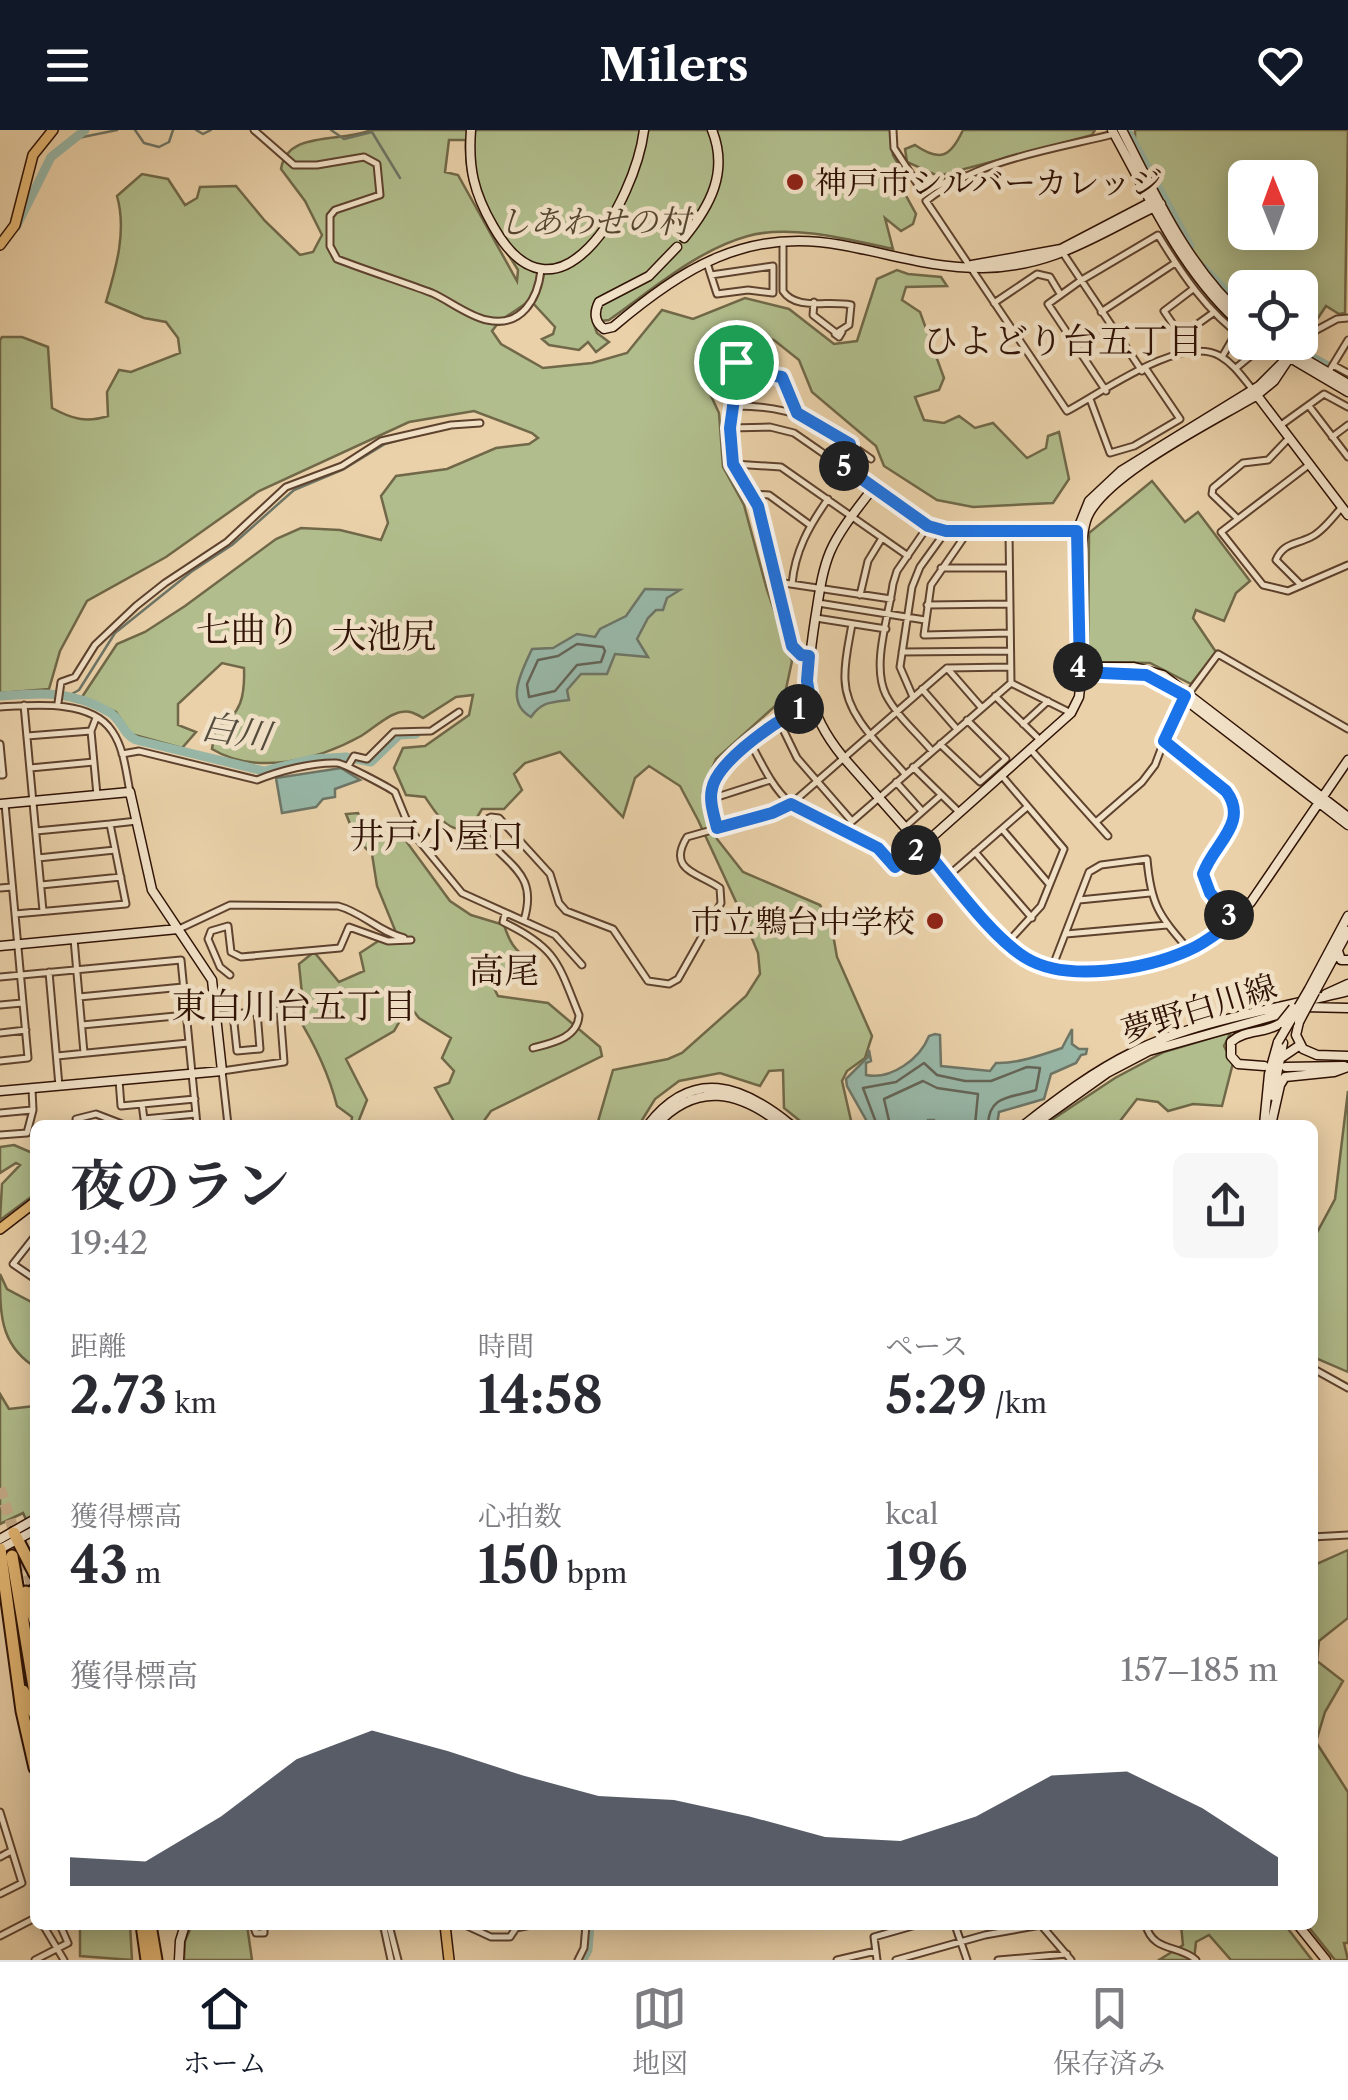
<!DOCTYPE html>
<html lang="ja">
<head>
<meta charset="utf-8">
<style>
	body { margin:0; font-family:"Libre Caslon Text","Noto Serif JP",serif; background:#f7f7f7; color:#2b2b33; height:100vh; display:flex; flex-direction:column; font-size:38px; white-space:nowrap }
	* { box-sizing:border-box; margin:0 }
	p { font-size:32px; color:#7c7c81 }
	.icon { flex:none; width:55px; height:55px; fill:none; stroke:currentColor; stroke-width:2; stroke-linecap:round; stroke-linejoin:round }
	.map { position:relative; flex:1; overflow:hidden }
	.drawer { position:absolute; left:30px; top:990px; width:1288px; height:810px; display:flex; flex-direction:column; background:#fff; border-radius:15px; box-shadow:0 5px 25px #0003 }
	.drawer>* { flex:none }
	.needle { width:65px; rotate:359deg }
	.tools { position:absolute; left:1228px; top:30px; display:grid; gap:20px }
	.tools a { display:grid; place-items:center; width:90px; height:90px; border-radius:15px; background:#fff; box-shadow:0 5px 25px #0003; font-size:50px }
	.pin { position:absolute; display:grid; place-items:center; width:85px; height:85px; color:#fff; margin:-42px; border:5px solid #fff; border-radius:50%; box-shadow:0 2px 10px #0007 }
	.km { position:absolute; width:50px; height:50px; margin:-25px; border-radius:50%; background:#222; color:#fff; font-size:28px; line-height:50px; text-align:center }
	.round { display:grid; place-items:center; flex:none; width:105px; height:105px; border-radius:15px; background:#f7f7f7 }
	.headline { display:flex; align-items:center; justify-content:space-between; height:170px; padding:0 40px }
	h1 { font-size:55px; font-weight:700; line-height:75px }
	.metrics { display:grid; grid-template-columns:repeat(3,1fr); gap:15px; height:170px; padding:10px 40px }
	.metrics div { display:grid; align-content:center }
	.metrics b { font-size:50px; font-weight:700 }
	.metrics small { font-size:28px; font-weight:400 }
	.metrics p { font-size:28px }
	.chart { height:280px; padding:20px 40px }
	.chart p { display:flex; justify-content:space-between }
	.chart svg { width:100%; height:180px; margin-top:10px; fill:#111827; opacity:.7 }
	header { display:flex; justify-content:space-between; align-items:center; height:130px; padding:0 40px; background:#111827; color:#fff; font-size:45px; font-weight:700 }
	.tab-bar { display:flex; justify-content:space-around; align-items:center; height:140px; border-top:2px solid #e1e1e2; background:#fff; font-size:28px; color:#7c7c81 }
	.tab-bar a { display:grid; justify-items:center; gap:5px }
	.tab-bar .active { color:#111827 }
	.map>svg:first-child { display:block }
</style>
</head>
<body>
<header><svg class="icon" aria-label="menu" viewBox="0 0 24 24"><path d="M4 6h16M4 12h16M4 18h16"/></svg>Milers<svg class="icon" aria-label="heart" viewBox="0 0 24 24"><path d="M12 20l-8-8c-3-5 5-10 8-4 3-6 11-1 8 4z"/></svg></header>
<div class="map">
<svg width="1348" height="1830" viewBox="0 0 1348 1830">
	<rect width="100%" height="100%" fill="#ead1a9"/>
	<filter id="stains"><feTurbulence type="fractalNoise" baseFrequency=".002" numOctaves="4"/><feColorMatrix values="0 0 0 0 .2 0 0 0 0 .09 0 0 0 0 .02 0 0 0 .5 -.17"/></filter>
	<radialGradient id="worn" r=".72"><stop offset=".6" stop-color="#630" stop-opacity="0"/><stop offset="1" stop-color="#630" stop-opacity=".3"/></radialGradient>
	<path fill="#b1bd8c" stroke="#706848" stroke-width="2.5" fill-rule="evenodd" d="M371,0H890L893,25L900,37L904,62L916,84L913,94L901,101L885,88L893,119C851,110 791,94 748,106C697,120 652,160 609,190L593,192L597,203L609,212L596,222L588,212L579,220L549,215L542,209L553,204L555,197L530,170C516,182 502,186 492,201L501,214L543,238L592,233L627,223L662,180L693,189L745,168L789,179L834,214L857,211L877,149L897,140L908,144L941,147L947,156L906,157L902,170L920,182L944,248L939,260L915,267L924,290L944,293L959,286L975,298L993,293L1027,328L1046,318L1048,306L1059,302L1069,349L1053,373L973,377L937,370L884,336L876,316L812,262L799,230L774,210L741,199L715,219L708,236L706,255L719,283L723,337L744,375L767,460L792,531L784,568L716,629L702,662L717,709L743,742L820,775L832,799L837,827L872,906L865,928L847,941L842,951L852,995H805L784,978L783,940L769,941L760,956L720,943L679,951L655,969L639,995H597L613,940L668,929L682,923L746,866L760,844L758,823L743,787L698,690L680,656L649,636L635,648L623,687L560,622L525,633L514,644L522,660L504,679H482L470,699C446,703 437,684 425,667L406,665L394,638L403,618L425,616L469,585L473,565L456,567L423,588C416,584 410,580 401,582C388,584 373,599 361,606C318,630 256,646 212,619L216,597C242,586 245,564 244,538L222,533L178,574V595L196,602L182,618L131,604L116,582L82,567L117,514L145,502L185,476L276,409L301,398L340,400L381,410L388,393L381,366L396,346L447,339L496,318L529,314L538,308L532,303L474,281L409,292L259,361L166,427L87,471L60,521L49,559L0,563V210L2,207H22L48,217L52,278C72,289 86,293 108,286L107,262L119,240L131,242L180,223L178,208L166,192L144,188L106,172C116,138 127,101 117,66L142,44L168,49L185,75L197,68L200,57L236,56L265,91L300,125L313,122L322,105L305,71L281,39C287,0 341,13 371,0ZM449,10H466C463,64 491,96 518,140L517,151L458,45L445,42Z
		M963,0H1095L1092,5L938,46L907,32L905,19L915,15C941,33 951,26 963,0Z
		M1135,0H1348L1345,183L1339,184L1326,176L1318,188L1301,191L1300,194V158H1245V181L1214,152L1135,44ZM1245,48H1300V102H1245Z
		M1152,351L1185,392L1198,382L1250,451L1236,463L1224,491L1196,480L1193,488L1216,522L1191,554L1150,533L1092,532L1088,527L1089,403Z
		M358,683L368,701L406,711L450,771L471,785L504,795C509,810 514,821 528,828L525,843L506,845L493,856L498,866L548,873L600,917L602,926L491,981L481,995H456L435,958L449,953L454,941L442,928L451,908L419,888L409,875L394,901L346,929L367,970L357,995H351L352,987L337,976C328,941 314,912 294,881L302,864L299,834L314,822L339,852L364,841L360,823L395,800L377,756L372,724L356,709L346,684Z
		M1231,902L1224,916L1233,933L1222,976L1193,974L1168,981L1158,972L1137,969L1117,995H1044L1115,948L1164,922Z
		M1348,961V1242L1313,1227V1110L1335,1069Z
		M14,1015L35,1024V1064L0,1090L2,1054L20,1035L16,1033L0,1043V1017Z
		M0,1144L7,1159L35,1174V1242L32,1235C0,1213 0,1183 0,1144Z
		M0,1264L9,1279L35,1276V1408L23,1383L0,1394Z
		M1348,1420V1488L1319,1511L1317,1531L1343,1551L1325,1582L1316,1612L1348,1662V1813H1344L1348,1830H1335L1307,1795H1312V1436Z
		M80,1795H130L132,1830L80,1826Z
		M192,1795H247L252,1830H184L185,1811Z
		M1181,1795H1285L1312,1830H1231L1209,1805L1196,1812L1194,1830H1159L1183,1815Z"/>
	<path fill="#98b7a7" stroke="#6e7566" stroke-width="2.5" d="M645,459L680,460L667,468L663,480H656L648,488L637,509L648,527L615,524L607,544H581L567,560L569,570C551,572 541,572 531,587C504,572 522,541 532,519L553,518L577,504L595,507L600,499L626,486Z
		M341,638L360,650L335,659V667L323,669L316,677L282,683L276,648Z
		M1072,899V914L1079,919H1087L1086,924L1081,925L1076,933L1051,944L1044,969L999,982L997,995H935L934,990H928L927,995H869L847,956L846,949L868,927L869,920L871,931L866,933V945C891,950 920,929 929,906L935,904L940,905L941,936L990,941L996,933C1016,934 1042,925 1062,918Z"/>
	<g fill="none" stroke-linecap="round" stroke-linejoin="round">
		<path stroke="#646456" stroke-width="2.5" d="M577,514L603,517L605,521L601,532L577,535L555,561L529,567L527,554L538,530L558,526Z
			M877,995L863,958L896,952L924,933L937,945L965,951H991L1027,937L1040,938L1036,960C1012,968 989,964 988,995
			M890,995L884,969L923,951L937,958L978,964L975,995"/>
		<path stroke="#6e7566" stroke-width="2.5" d="M135,0L144,13L159,17L169,12L173,0
			M196,0L203,4L211,0
			M331,0L344,9L372,2L400,48
			M78,8L117,0
			M70,565L79,560L115,503L191,442L232,415L294,360L344,339L385,314L414,306"/>
		<path stroke="#98b7a7" stroke-width="9" d="M1127,0L1190,116
			M16,97L51,27L85,0
			M1204,138L1245,182
			M1286,212L1289,214
			M1298,220L1330,237
			M1335,240L1348,248
			M0,566C42,563 70,560 109,582C122,589 122,604 136,610L264,641L312,629L346,627L371,632L399,605L416,604
			M385,1795L394,1830
			M583,1830L588,1820L590,1795"/>
		<path stroke="#c5ab88" stroke-width="11" stroke-dasharray="11 5.5" stroke-linecap="butt" d="M0,1358L17,1411
			M23,1429L34,1460"/>
		<defs>
			<path id="street" d="M254,0L294,35H317L364,27L377,34L380,65L335,80L330,86V116L337,129C368,141 400,151 432,163C450,171 468,186 487,190C522,198 538,168 541,140
				M893,0L894,18L920,58L931,59L962,44
				M1114,4C1050,20 979,29 926,71L1067,281C1103,262 1181,204 1220,226C1234,234 1243,248 1253,260
				M783,112V161C796,181 829,170 851,175L849,195L835,204L839,207L842,202
				M1063,123L1142,241
				M707,133L717,164L748,160L773,163V136L711,145
				M1193,159L1164,181L1181,206L1213,183
				M814,172L813,185L835,202
				M994,173L1037,144L1050,147L1059,162
				M1101,182L1175,133
				M1300,209L1337,189L1348,188
				M1222,227L1236,203
				M736,232L758,210
				M1333,235L1348,243
				M1236,238L1259,219L1249,212
				M1328,243L1348,210
				M1106,261L1048,174L1080,151L1158,105C1182,144 1207,182 1245,209
				M1090,269L1110,323L1134,316L1180,289L1146,239
				M733,276C797,275 820,293 871,329
				M1309,276L1348,327
				M1281,295L1324,264L1348,277
				M730,298L734,269L723,258L727,236L736,232L752,242L782,247L797,283
				M1332,307L1348,295
				M838,332L850,314
				M734,334L781,337L908,426
				M1310,334L1221,402L1263,455L1288,461L1348,435
				M751,364L769,365L810,395
				M1238,389L1212,364L1213,358L1243,333L1268,330L1288,309
				M928,396L897,441L893,454C889,486 871,535 886,565C897,586 917,603 932,621
				M967,403L931,455L924,505L1010,503
				M941,438H1009
				M777,452L891,469
				M792,454C795,421 809,396 828,369
				M1301,455L1276,430C1283,413 1295,415 1311,407C1322,402 1333,387 1342,377
				M860,465L868,431L882,408
				M818,473L925,490
				M927,475L1009,474
				M816,488L886,499
				M852,494C849,512 844,531 845,550C846,587 883,618 905,644
				M902,522L1009,521
				M809,526L801,525L793,515L757,377L733,334L730,298L770,297L794,303L928,396L946,401H1077
				M947,538L981,577
				M1011,553L1071,583
				M922,559L956,598
				M995,566L1039,609
				M913,567L900,537L912,457L920,437L946,401
				M58,573L61,552L75,547L95,515L136,476L165,453L227,412L286,357L342,336L381,311L451,295L480,293
				M811,574L792,582L751,614C762,634 772,657 790,673C821,701 862,700 895,737L922,716
				M24,575L43,781
				M0,577C33,575 91,569 112,601C124,618 126,642 130,662
				M96,588L91,601L97,665
				M779,591L797,628L850,689
				M1023,594L1048,571
				M27,606L91,601
				M1164,611L1226,661C1249,693 1214,714 1203,743L1210,763L1234,791
				M0,614L3,645H0
				M940,614L980,652L1006,629L967,590
				M1031,620L1108,706
				M122,624L139,621L257,650C279,641 313,632 337,633C343,633 388,657 395,662L411,701L462,763L555,805L582,835
				M348,636L354,626L367,629L394,602L431,601L459,582
				M913,637L959,682
				M30,638L94,632
				M1002,646L1064,719L1041,776L1008,812
				M896,652L922,681
				M711,669L770,650
				M1096,692L1142,652L1155,635L1175,582L1218,524L1348,599
				M905,697L940,666
				M717,698C707,650 715,644 751,614
				M1002,699L1049,754
				M842,700L1011,553L1009,402
				M36,701L110,694
				M975,722L1032,788
				M38,728L115,720
				M948,746L1027,677
				M41,755L121,747
				M0,758L12,757
				M1079,770L1150,763
				M15,784L126,774L110,694L137,691
				M505,784L503,792C557,818 558,833 579,885C578,908 552,913 533,918
				M524,790C540,738 500,735 481,698L483,691L491,687L499,688L550,744L559,773L566,781L613,799L648,851L669,854L678,849L721,773L720,758C700,743 666,741 687,707L772,683L791,674L947,538L1010,537
				M179,799L230,775L338,776C362,782 379,802 404,808
				M1066,804L1167,795
				M74,809L84,923
				M1052,838L1089,742L1101,735L1147,729C1151,776 1159,785 1189,820
				M49,842L59,956
				M230,845L220,837L208,809L211,801L228,796L231,822L241,827L340,818L349,797L388,811L411,810
				M0,847L181,830L197,995
				M79,867L183,857
				M0,875L22,873
				M233,884L237,921L260,919L257,882
				M218,885L280,880L284,932L222,941L228,995
				M82,895L186,885
				M0,903L26,900
				M57,926L188,913
				M0,931L28,928L5,674
				M119,950L121,976L195,969
				M142,974L144,989L196,984
				M0,983L32,980
				M76,989L96,984L122,994
				M0,1005L27,1003L33,980L32,959
				M35,1106L13,1134L35,1149
				M1312,1238L1348,1258
				M1312,1407L1348,1405
				M0,1682L22,1753L0,1764
				M0,1727L11,1721
				M43,1795L64,1830
				M253,1795L256,1803H264V1795
				M380,1795L384,1798L391,1830
				M389,1795L398,1830
				M465,1795L491,1807H510L516,1798L531,1795
				M955,1795L967,1830
				M1041,1795L1071,1830
				M1146,1795C1152,1822 1180,1815 1196,1830
				M0,1806L35,1788
				M35,1830L68,1813L60,1795
				M578,1830L584,1818L586,1795
				M837,1830L876,1821
				M877,1830L874,1807L916,1795
				M896,1830L985,1805L1041,1795
				M998,1830L1067,1824"/>
			<path id="secondary" d="M471,0C468,38 474,63 493,96C557,210 635,71 644,0
				M1112,0C1151,70 1183,145 1245,198
				M1122,0C1156,66 1188,138 1245,188
				M684,108C710,76 729,42 712,0
				M677,117L649,146L599,172C594,182 594,192 604,199L613,197C681,139 747,97 841,115C892,124 929,138 983,138C1055,137 1099,103 1161,74
				M972,135L1061,119L1155,70
				M1263,212L1348,262
				M1276,212L1348,254
				M1292,223L1259,256L1121,341L1089,371L1077,401L1078,537L1080,542L1134,543L1161,551L1348,695
				M1290,227L1274,251L1257,265C1216,290 1099,347 1086,391C1076,425 1084,498 1084,537H1134L1163,545L1348,687
				M1256,264L1348,385
				M873,358C858,378 840,399 830,422C821,444 819,467 815,490C806,550 803,578 843,627L1007,813C1022,824 1036,835 1054,838C1096,847 1168,835 1204,813C1222,802 1237,787 1251,772L1348,630
				M0,674L130,662L152,760L212,850L222,941L0,961
				M922,716L1071,583L1079,567L1082,540
				M0,816L178,799
				M1338,821L1341,830H1348
				M1309,859L1348,786
				M1315,862L1348,801
				M1326,864L1348,854
				M1304,877L1348,878
				M1299,892L1296,905L1303,919L1317,925L1348,926
				M1278,930L1300,915
				M1264,936L1238,934L1231,926V912C1245,899 1265,904 1281,893
				M1286,937L1344,936
				M1273,966L1283,913
				M648,995C693,937 742,955 791,995
				M656,995C697,951 739,961 782,995
				M1024,995C1058,968 1094,941 1133,922C1194,891 1281,878 1348,861
				M1034,995L1107,943L1149,921L1291,881
				M1264,995L1269,944L1278,912
				M1271,995L1280,955L1285,947L1334,942L1348,937
				M0,1409L35,1389
				M0,1419L35,1400
				M1298,1795L1326,1830
				M179,1830L180,1811L185,1795"/>
			<path id="primary" d="M0,115L15,95L33,25L53,0
				M0,1099L35,1072
				M445,1795L449,1830"/>
			<path id="highway" d="M14,1403L35,1444
				M0,1419L22,1581L35,1638
				M12,1426L35,1563
				M34,1460L35,1464
				M26,1462L35,1491
				M23,1561L35,1585
				M142,1795L147,1830
				M150,1795L156,1830"/>
		</defs>
		<use href="#street" stroke="#5e422e" stroke-width="9"/>
		<use href="#secondary" stroke="#2f1205" stroke-width="11"/>
		<use href="#primary" stroke="#2f1205" stroke-width="12"/>
		<use href="#highway" stroke="#2f1205" stroke-width="15"/>
		<use href="#street" stroke="#f1e1c7" stroke-width="5"/>
		<use href="#secondary" stroke="#f1e1c7" stroke-width="8"/>
		<use href="#primary" stroke="#e5b874" stroke-width="9"/>
		<use href="#highway" stroke="#e5b874" stroke-width="11"/>
		<defs>
			<path id="secondary-bridge" d="M1299,892L1315,862
				M1281,893L1293,878
				M1278,912L1309,859"/>
		</defs>
		<use href="#secondary-bridge" stroke="#2f1205" stroke-width="11" stroke-linecap="butt"/>
		<use href="#secondary-bridge" stroke="#f1e1c7" stroke-width="8"/>
	</g>
	<g fill="none" stroke-linecap="round" stroke-linejoin="round">
		<defs>
			<path id="route" d="M736,232L752,242L782,247L797,283L850,314L838,332L928,396L946,401H1077L1080,542L1146,545L1185,566L1164,611L1226,661C1250,693 1213,714 1203,744L1210,763L1234,791C1219,801 1206,813 1189,820C1147,839 1067,853 1026,828C990,806 950,748 922,716L895,737L878,718L791,674L772,683L717,698C714,685 709,671 712,659C717,630 785,584 811,574L807,551L809,526L801,525L792,516L758,376L733,334L730,298L734,269L723,258L726,236Z"/>
		</defs>
		<use href="#route" stroke="#fff" stroke-width="20"/>
		<use href="#route" stroke="#1a73e8" stroke-width="12"/>
	</g>
	<g fill="#8f2418" stroke="#f1e1c7" stroke-width="4">
		<circle cx="795" cy="52" r="10"/>
		<circle cx="935" cy="791" r="10"/>
	</g>
	<g text-anchor="middle" dominant-baseline="central" stroke-width="9" stroke-linejoin="round" paint-order="stroke">
		<g font-size="32" fill="#2f1205" stroke="#f1e1c7" text-anchor="start">
			<text x="815" y="52">神戸市シルバーカレッジ</text>
			<text x="915" y="791" text-anchor="end">市立鵯台中学校</text>
		</g>
		<g font-size="32" font-style="italic" fill="#56452e" stroke="#f1e1c7">
			<text x="594" y="91">しあわせの村</text>
		</g>
		<g font-size="32" fill="#2f1205" stroke="#f1e1c7">
			<text transform="translate(1199 878) rotate(-17)">夢野白川線</text>
		</g>
		<g font-size="35" fill="#2f1205" stroke="#f1e1c7">
			<text x="1063" y="210">ひよどり台五丁目</text>
			<text x="248" y="499">七曲り</text>
			<text x="384" y="505">大池尻</text>
			<text x="437" y="705">井戸小屋口</text>
			<text x="504" y="840">高尾</text>
			<text x="294" y="875">東白川台五丁目</text>
		</g>
		<g font-size="35" font-style="italic" fill="#544c3e" stroke="#f1e1c7">
			<text transform="translate(236 601) rotate(9)">白川</text>
		</g>
	</g>
	<rect width="100%" height="100%" filter="url(#stains)"/>
	<rect width="100%" height="100%" fill="url(#worn)"/>
</svg>
<div class="tools">
<a><svg class="needle" viewBox="-14 -14 28 28"><path d="M0-13l5 13h-10z" fill="#e53935"/><path d="M0 13l5-13h-10z" fill="#7c7c81"/></svg></a>
<a><svg class="icon" aria-label="locate" viewBox="0 0 24 24"><circle cx="12" cy="12" r="6"/><path d="M12 2v4M12 18v4M2 12h4M18 12h4"/></svg></a>
</div>
<div class="pin" style="left:736px;top:232px;background:#1e9e55"><svg class="icon" aria-label="arrive" viewBox="0 0 24 24"><path d="M6 21V4h12l-3 4 3 4H6"/></svg></div>
<b class="km" style="left:799px;top:579px">1</b>
<b class="km" style="left:916px;top:720px">2</b>
<b class="km" style="left:1229px;top:785px">3</b>
<b class="km" style="left:1078px;top:537px">4</b>
<b class="km" style="left:844px;top:336px">5</b>
<section class="drawer">
<div class="headline"><div><h1>夜のラン</h1><p>19:42</p></div><a class="round"><svg class="icon" aria-label="share" viewBox="0 0 24 24"><path d="M12 15V3M7 8l5-5 5 5M5 13v7h14v-7"/></svg></a></div>
<div class="metrics">
<div><p>距離</p><b>2.73<small> km</small></b></div>
<div><p>時間</p><b>14:58</b></div>
<div><p>ペース</p><b>5:29<small> /km</small></b></div>
</div>
<div class="metrics">
<div><p>獲得標高</p><b>43<small> m</small></b></div>
<div><p>心拍数</p><b>150<small> bpm</small></b></div>
<div><p>kcal</p><b>196</b></div>
</div>
<div class="chart"><p><span>獲得標高</span>157–185 m</p>
<svg viewBox="0 0 160 44" preserveAspectRatio="none"><path d="M0 44V37L10 38L20 27L30 13L40 6L50 11L60 17L70 22L80 23L90 27L100 32L110 33L120 27L130 17L140 16L150 25L160 37V44z"/></svg>
</div>
</section>
</div>
<nav class="tab-bar">
<a class="active"><svg class="icon" aria-label="home" viewBox="0 0 24 24"><path d="M3 11l9-7 9 7M6 9v11h12V9"/></svg>ホーム</a>
<a><svg class="icon" aria-label="map" viewBox="0 0 24 24"><path d="M3 6l6-2 6 2 6-2v14l-6 2-6-2-6 2zM9 4v14M15 6v14"/></svg>地図</a>
<a><svg class="icon" aria-label="saved" viewBox="0 0 24 24"><path d="M7 4h10v16l-5-4-5 4z"/></svg>保存済み</a>
</nav>
</body>
</html>
